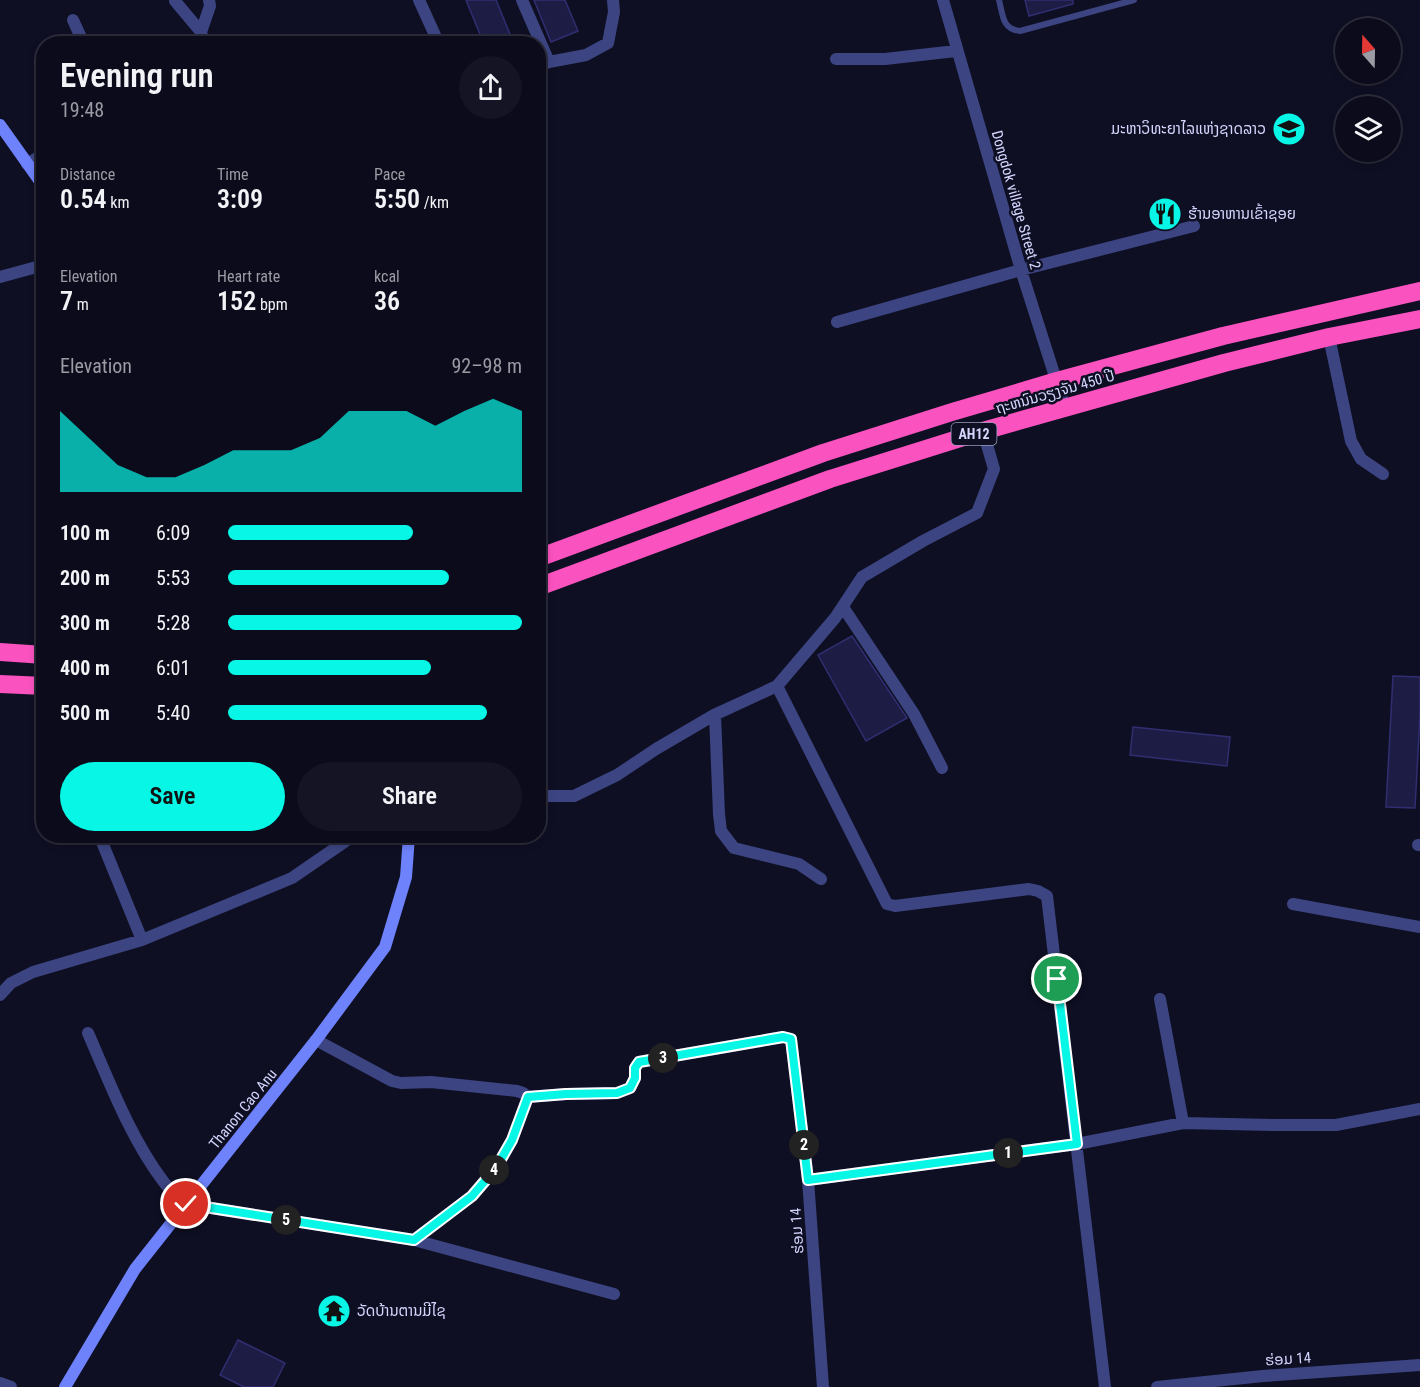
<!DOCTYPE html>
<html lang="en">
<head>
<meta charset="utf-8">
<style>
	body { margin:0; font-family:"Roboto Condensed","Noto Sans Lao",sans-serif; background:#141424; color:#f1f3f6; height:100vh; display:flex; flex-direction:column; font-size:22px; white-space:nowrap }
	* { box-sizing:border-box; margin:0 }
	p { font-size:20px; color:#9a9ba3 }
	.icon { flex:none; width:33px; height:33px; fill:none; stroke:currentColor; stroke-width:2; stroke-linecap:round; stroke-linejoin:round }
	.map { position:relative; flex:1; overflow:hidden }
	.side { position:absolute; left:36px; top:36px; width:510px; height:807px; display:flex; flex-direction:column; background:#0b0b1b; border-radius:24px; box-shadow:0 3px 9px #0003,0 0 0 2px #2b2b3a }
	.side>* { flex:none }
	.needle { width:39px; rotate:340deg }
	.tools { position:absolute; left:1335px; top:18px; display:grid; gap:12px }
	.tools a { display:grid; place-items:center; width:66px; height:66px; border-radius:50%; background:#0b0b1b; box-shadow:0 3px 9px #0003,0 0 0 2px #2b2b3a; font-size:30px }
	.pin { position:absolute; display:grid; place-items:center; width:51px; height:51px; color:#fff; margin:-26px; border:3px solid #fff; border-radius:50%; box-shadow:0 2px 6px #0007 }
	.km { position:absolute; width:30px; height:30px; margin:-15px; border-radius:50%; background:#222; color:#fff; font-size:16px; line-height:30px; text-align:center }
	.round { display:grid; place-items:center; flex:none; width:63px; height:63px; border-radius:32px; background:#141424 }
	.summary { display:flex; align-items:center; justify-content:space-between; height:102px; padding:0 24px }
	h1 { font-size:33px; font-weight:600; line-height:45px }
	.metrics { display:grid; grid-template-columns:repeat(3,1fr); gap:9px; height:102px; padding:6px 24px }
	.metrics div { display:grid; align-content:center }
	.metrics b { font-size:26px; font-weight:600 }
	.metrics small { font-size:16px; font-weight:400 }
	.metrics p { font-size:16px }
	.chart { height:168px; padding:12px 24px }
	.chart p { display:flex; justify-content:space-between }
	.chart svg { width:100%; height:108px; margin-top:6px; fill:#07f6e5; opacity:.7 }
	.primary-button { display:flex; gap:12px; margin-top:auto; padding:12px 24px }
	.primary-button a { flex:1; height:69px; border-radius:36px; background:#07f6e5; color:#111; font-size:24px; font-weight:600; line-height:69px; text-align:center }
	.primary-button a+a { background:#141424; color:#f1f3f6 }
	ul { padding:0 24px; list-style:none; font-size:20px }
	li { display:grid; grid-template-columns:96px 72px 1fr; align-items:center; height:45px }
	li i { height:15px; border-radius:8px; background:#07f6e5 }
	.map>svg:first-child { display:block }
</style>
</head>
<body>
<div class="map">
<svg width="1420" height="1387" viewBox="0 0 1420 1387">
	<rect width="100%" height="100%" fill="#0f0f24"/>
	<path fill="#1d1c45" stroke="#302e70" stroke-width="1.5" d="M466,0H496L514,44H484Z
		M534,0H565L578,31L551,42Z
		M1025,0H1073V4L1029,16Z
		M852,636L907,718L866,741L818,655Z
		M1393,676L1420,677V715L1415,808L1386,807Z
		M1133,727L1230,737L1227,766L1130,755Z
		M238,1340L285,1363L273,1387H244L220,1375Z"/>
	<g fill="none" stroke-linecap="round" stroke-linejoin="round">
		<path stroke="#3c4582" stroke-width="6" d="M999,0C1003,15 1002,29 1020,31L1134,0"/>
		<path stroke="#3c4582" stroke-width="12" d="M419,0L439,44
			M522,0L549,62L538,66
			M943,0L1021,270L1065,408
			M175,1L201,32L205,44
			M73,20L84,44
			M201,32L210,6L209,0
			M836,59H885L956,51
			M549,62L586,55L608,43L614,12L613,0
			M27,164L44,154
			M0,277L44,265
			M837,322L1021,270L1194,226
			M1329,337L1351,441L1361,459L1383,474
			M843,607L914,714L942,768
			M777,686L887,904L895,906L1029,889L1038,891L1047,896L1105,1387
			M715,715L719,814L721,831L734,848L799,864L821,879
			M538,796H574L617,775L656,749L714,715L777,686L835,618L862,577L923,541L977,513L994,469L983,431
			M102,842L142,940
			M1418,845H1420
			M1293,904L1420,927
			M0,995L11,983L33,972L142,940L292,878L353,836
			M1160,999L1183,1123
			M88,1033C110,1083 130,1137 163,1181C169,1190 178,1197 186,1204L414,1240L614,1294
			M316,1040L392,1081L401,1083L431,1082L517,1091L523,1093L528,1097L566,1094L617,1093L630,1088L635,1078V1068L639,1062L783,1037L791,1039L808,1180L823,1387
			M808,1180L1077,1144L1183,1123L1275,1125H1336L1420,1109
			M414,1240L472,1196L496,1168L512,1140L528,1097
			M0,1383L11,1387
			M1157,1387L1263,1376L1420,1365"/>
		<path stroke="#6e82fb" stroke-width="12" d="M0,125L44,187
			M65,1387L135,1269L316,1040L385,947L406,877L409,836"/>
		<path stroke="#fa52bf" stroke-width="18" d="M538,558L823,453L952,412L1057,381L1223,336L1420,291
			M538,587L830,479L983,431L1224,363L1329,337L1420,319
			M0,652L44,655
			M0,684L44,686"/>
	</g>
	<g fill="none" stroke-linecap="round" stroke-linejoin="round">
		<defs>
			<path id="route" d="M186,1204L414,1240L472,1196L496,1168L512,1140L528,1097L566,1094L617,1093L630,1088L635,1078V1068L639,1062L783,1037L791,1039L808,1180L1077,1144L1057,979"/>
		</defs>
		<use href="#route" stroke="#fff" stroke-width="12"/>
		<use href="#route" stroke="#07f6e5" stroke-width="8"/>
	</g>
	<defs>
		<symbol id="university-disc" viewBox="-11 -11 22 22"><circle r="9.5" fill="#07f6e5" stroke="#0f0f24"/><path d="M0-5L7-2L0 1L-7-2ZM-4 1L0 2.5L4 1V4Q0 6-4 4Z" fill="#111"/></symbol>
		<symbol id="restaurant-disc" viewBox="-11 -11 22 22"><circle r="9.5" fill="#07f6e5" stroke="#0f0f24"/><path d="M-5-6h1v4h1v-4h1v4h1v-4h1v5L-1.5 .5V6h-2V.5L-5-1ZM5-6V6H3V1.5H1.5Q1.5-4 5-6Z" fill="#111"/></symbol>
		<symbol id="temple-disc" viewBox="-11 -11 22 22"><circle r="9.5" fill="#07f6e5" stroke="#0f0f24"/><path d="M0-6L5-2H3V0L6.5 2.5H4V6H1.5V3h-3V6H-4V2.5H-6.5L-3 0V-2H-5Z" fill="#111"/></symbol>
	</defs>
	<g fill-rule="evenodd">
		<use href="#university-disc" x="1270" y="110" width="38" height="38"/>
		<use href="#restaurant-disc" x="1146" y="195" width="38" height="38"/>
		<use href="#temple-disc" x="315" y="1292" width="38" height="38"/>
	</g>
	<g text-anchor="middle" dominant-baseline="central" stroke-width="5" stroke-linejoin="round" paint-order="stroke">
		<rect fill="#0f0f24" stroke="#999abd" stroke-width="1.5" x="951.5" y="423" width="45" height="22" rx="4.5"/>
		<g font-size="14" font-weight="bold" fill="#d4d6fe">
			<text x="974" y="434">AH12</text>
		</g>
		<g font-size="15" fill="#d4d6fe" stroke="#0f0f24" text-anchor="start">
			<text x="1266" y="129" text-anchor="end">ມະຫາວິທະຍາໄລແຫ່ງຊາດລາວ</text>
			<text x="1188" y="214">ຮ້ານອາຫານເຂົ້າຊອຍ</text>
			<text x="357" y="1311">ວັດບ້ານຕານມີໄຊ</text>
		</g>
		<g font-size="15" fill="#d4d6fe" stroke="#0f0f24">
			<text transform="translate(1016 200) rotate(74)">Dongdok village Street 2</text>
			<text transform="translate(1055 392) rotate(-16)">ຖະຫນົນວຽງຈັນ 450 ປີ</text>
			<text transform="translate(243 1109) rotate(-51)">Thanon Cao Anu</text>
			<text transform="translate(797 1231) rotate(-94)">ຮ່ອມ 14</text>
			<text transform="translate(1288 1359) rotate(-4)">ຮ່ອມ 14</text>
		</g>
	</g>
</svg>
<div class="tools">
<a><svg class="needle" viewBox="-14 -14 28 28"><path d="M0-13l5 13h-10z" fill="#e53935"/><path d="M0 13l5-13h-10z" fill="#9a9ba3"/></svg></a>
<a><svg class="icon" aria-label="layers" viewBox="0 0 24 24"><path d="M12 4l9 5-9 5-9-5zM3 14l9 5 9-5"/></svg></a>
</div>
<div class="pin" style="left:1057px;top:979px;background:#1e9e55"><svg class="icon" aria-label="arrive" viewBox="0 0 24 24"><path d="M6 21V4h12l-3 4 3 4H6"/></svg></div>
<div class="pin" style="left:186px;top:1204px;background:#d93025"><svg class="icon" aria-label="check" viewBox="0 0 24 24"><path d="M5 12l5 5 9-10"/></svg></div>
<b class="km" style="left:1008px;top:1153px">1</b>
<b class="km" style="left:804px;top:1145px">2</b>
<b class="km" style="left:663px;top:1058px">3</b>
<b class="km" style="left:494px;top:1170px">4</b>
<b class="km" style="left:286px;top:1220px">5</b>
<section class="side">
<div class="summary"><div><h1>Evening run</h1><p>19:48</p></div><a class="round"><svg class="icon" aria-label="share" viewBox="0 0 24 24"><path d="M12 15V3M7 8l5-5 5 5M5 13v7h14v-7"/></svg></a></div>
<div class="metrics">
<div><p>Distance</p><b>0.54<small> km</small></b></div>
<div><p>Time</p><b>3:09</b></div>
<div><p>Pace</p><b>5:50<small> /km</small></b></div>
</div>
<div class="metrics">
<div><p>Elevation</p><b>7<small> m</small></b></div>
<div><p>Heart rate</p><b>152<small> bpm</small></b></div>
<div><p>kcal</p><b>36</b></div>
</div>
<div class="chart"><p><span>Elevation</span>92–98 m</p>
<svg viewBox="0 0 160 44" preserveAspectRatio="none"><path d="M0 44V11L10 22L20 33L30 38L40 38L50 33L60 27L70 27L80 27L90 22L100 11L110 11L120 11L130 17L140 11L150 6L160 11V44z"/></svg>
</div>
<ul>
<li><b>100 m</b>6:09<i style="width:63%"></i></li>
<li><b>200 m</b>5:53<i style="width:75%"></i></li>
<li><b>300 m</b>5:28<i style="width:100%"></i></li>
<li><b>400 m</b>6:01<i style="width:69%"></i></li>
<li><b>500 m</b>5:40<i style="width:88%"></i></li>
</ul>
<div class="primary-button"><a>Save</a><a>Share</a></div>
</section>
</div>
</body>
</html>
